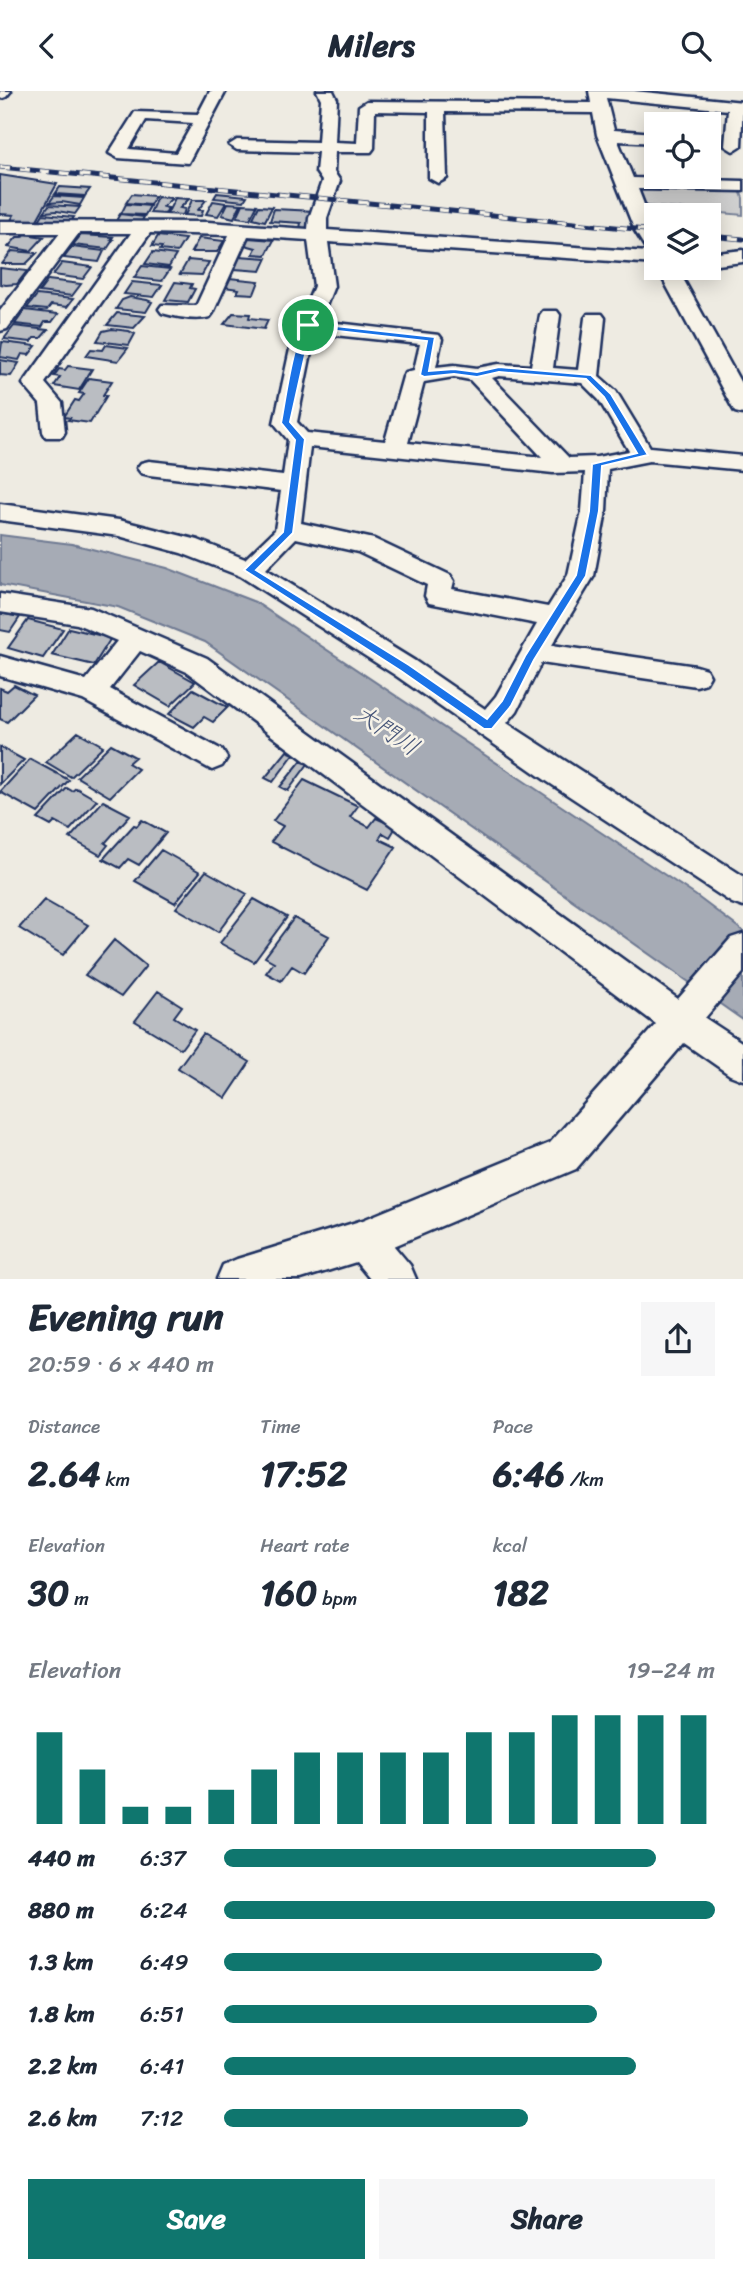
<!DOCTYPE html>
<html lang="en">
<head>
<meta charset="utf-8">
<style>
	body { margin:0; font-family:Sriracha,"Klee One",sans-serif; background:#f6f6f7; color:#1f2937; height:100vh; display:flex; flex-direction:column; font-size:26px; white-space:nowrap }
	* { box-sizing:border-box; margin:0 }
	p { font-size:23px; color:#747a83 }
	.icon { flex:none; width:38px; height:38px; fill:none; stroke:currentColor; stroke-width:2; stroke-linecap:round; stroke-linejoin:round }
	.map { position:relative; height:1188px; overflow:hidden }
	.details { display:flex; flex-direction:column; background:#fff; flex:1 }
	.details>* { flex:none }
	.fabs { position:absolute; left:644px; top:21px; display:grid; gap:14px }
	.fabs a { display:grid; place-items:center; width:77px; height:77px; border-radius:0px; background:#fff; box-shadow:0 4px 18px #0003; font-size:35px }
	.pin { position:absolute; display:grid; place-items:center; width:60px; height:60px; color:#fff; margin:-30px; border:4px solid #fff; border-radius:50%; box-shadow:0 2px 7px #0007 }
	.round { display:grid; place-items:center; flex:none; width:74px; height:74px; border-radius:0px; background:#f6f6f7 }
	.headline { display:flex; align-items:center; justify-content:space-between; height:119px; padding:0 28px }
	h1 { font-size:38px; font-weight:700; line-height:52px }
	.stats { display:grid; grid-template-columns:repeat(3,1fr); gap:10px; height:119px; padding:7px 28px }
	.stats div { display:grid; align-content:center }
	.stats b { font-size:35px; font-weight:700 }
	.stats small { font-size:19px; font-weight:400 }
	.stats p { font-size:19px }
	.chart { height:196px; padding:14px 28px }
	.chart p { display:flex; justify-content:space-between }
	.chart svg { width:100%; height:126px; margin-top:7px; stroke:#0f766e; stroke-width:6 }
	.primary-button { display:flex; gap:14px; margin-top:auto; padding:14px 28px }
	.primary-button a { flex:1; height:80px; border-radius:0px; background:#0f766e; color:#fff; font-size:28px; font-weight:700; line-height:80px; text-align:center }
	.primary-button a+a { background:#f6f6f7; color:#1f2937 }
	ul { padding:0 28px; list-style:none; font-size:23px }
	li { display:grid; grid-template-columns:112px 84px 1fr; align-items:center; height:52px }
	li i { height:18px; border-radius:9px; background:#0f766e }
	header { display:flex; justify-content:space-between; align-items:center; height:91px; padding:0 28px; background:#fff; font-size:32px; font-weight:700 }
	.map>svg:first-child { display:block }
</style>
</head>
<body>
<header><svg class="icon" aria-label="back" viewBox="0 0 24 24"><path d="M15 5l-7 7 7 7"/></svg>Milers<svg class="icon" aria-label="search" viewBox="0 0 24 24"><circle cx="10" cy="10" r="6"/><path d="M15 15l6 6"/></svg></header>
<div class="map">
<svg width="743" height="1188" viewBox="0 0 743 1188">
	<rect width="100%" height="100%" fill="#eeebe2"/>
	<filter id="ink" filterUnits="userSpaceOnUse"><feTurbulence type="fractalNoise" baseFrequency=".0143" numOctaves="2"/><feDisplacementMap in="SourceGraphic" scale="14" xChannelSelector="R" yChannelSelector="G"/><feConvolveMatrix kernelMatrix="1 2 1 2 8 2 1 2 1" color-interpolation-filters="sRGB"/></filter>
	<g filter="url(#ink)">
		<path fill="#cfcfcf" stroke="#757f96" stroke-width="2" d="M634,96L739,97L743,107V124L645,115Z"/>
		<path fill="#a6abb5" stroke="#6e7992" stroke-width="2" d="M0,444L72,453L167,477L255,511L695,804L743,840V929L205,551L118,516L0,494Z"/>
		<path fill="#babdc2" stroke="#1b2f5e" stroke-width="2" d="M0,84L57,93L34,134H8L14,124L0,123Z
			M60,96L90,98L85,105L55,103Z
			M217,102L247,105L244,110L214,107Z
			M132,103L155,105L150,114L126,112Z
			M54,105L84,107L80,114L62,111L49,112Z
			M157,106L172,107L163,116L168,117L165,123L150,122Z
			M175,107L189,108L180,117L185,118L183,124L167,123Z
			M192,109H206L198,119H203L201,125L185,124Z
			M213,110L226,112L218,125L206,123Z
			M228,112L241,113L234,127L222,124Z
			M126,113L150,115L145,124L121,123Z
			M243,113L257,114L250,128L237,126Z
			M49,114L80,116L75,123L57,120L44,121Z
			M259,115L272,116L265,130L253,127Z
			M274,118L315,120L312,137H300L301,132L270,130Z
			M43,123L74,126L69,133L51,129L38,131Z
			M120,123L144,126L139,135L114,133Z
			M25,143L44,146L31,160L8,156L17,146H23Z
			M81,144L113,146L111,149H113L107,158L73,154Z
			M158,145L185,148L177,161L160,159L162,156L152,155Z
			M199,147L224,150L217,161H191Z
			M248,147L274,149L266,164L253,163L256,157L245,154Z
			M72,156L104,160L99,171L64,167Z
			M12,160L37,162L26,173H2Z
			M153,161L176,164L169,176L145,173Z
			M239,165L267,167L261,180L235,178Z
			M188,169L209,171L202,184L180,183Z
			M62,172L92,176L83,188L53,184Z
			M142,175L170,178L162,190L134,187Z
			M0,177L27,180L17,193L6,194L0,193Z
			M229,187L259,190L254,203L237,202L239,198L224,196Z
			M48,189L81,193L72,205L39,201Z
			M132,191L162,194L154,206L124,203Z
			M175,191L192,193L190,197L195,198L188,211L165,209Z
			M37,204L73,208L67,216L51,214L47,219L27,217Z
			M130,206L147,209L152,211L146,221L116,218L122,209Z
			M25,219L58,223L52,231H45L42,236L15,233Z
			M117,222L145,225L134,237L107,234Z
			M233,222L250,223L249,227L268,229L264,238L224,233Z
			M14,235L48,239L41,247H34L31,251L4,248Z
			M112,238L129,240L135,243L129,254L97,250L103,240Z
			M2,251L36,255L29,264L22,263L19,269L0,266Z
			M106,254L128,257L118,270L86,265L91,258L103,259Z
			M0,269L19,272L11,285L0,284Z
			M68,275L92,278L79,299L54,295L60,286L54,285L59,278L65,279Z
			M89,287L112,290L103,304H107L90,332L68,329L70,327L64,326L75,309L79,310L84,303L79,302Z
			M0,522L20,526L10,541L0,539Z
			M28,529L63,538L43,567L8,557Z
			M69,537L111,547L94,574L52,564Z
			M159,571L195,591L170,615L134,594Z
			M14,594L34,604L7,631L0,628V597L7,600Z
			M193,598L217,611L228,616L213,631L204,626L194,636L169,623Z
			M78,641L103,655L71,686L46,671Z
			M111,653L135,666L128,672L138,678L110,706L77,686Z
			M0,656L24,669L0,693Z
			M287,660L294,663L273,691L265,687Z
			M30,668L69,689L38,722L0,701Z
			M301,670L308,673L288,700L280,696Z
			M304,689L358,715L350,726L369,736L376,727L396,736L390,746L383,742L379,748L396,756L367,799L271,751L283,735L273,730Z
			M67,697L72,700L76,697L97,709L70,739L55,731L51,735L38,728Z
			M103,710L130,724L105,752L108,754L100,764L70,747Z
			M142,729L166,742L139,774L128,768L120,777L103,768L134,734L137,735Z
			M161,759L200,781L175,812L135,790Z
			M206,780L247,803L218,841L176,817Z
			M254,808L287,826L254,871L220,852Z
			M44,809L88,834L63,864L19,837Z
			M294,827L329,845L304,882L292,875L281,890L266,882L274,871L265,866Z
			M114,849L146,875L121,906L85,884Z
			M158,900L182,915L174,926L195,939L181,958L135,930Z
			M203,943L250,971L226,1007L178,977Z"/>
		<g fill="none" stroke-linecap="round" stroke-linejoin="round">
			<defs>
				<path id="minor" d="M0,0H11L6,6L0,8Z
					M210,0H226L188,72L118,67L109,62L135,21L198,23ZM146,29L193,32L176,62L129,58Z
					M317,0H333L337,8L335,51L357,52L359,15L367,10L591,12L589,0H634L743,11L741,55L733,60L725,55L728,19L606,7L614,39L656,42V52L618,50L633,87L743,90V100L638,98L656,144V173L328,151L334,195L320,230L439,244L442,248L436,276L454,274L477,277L499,273L531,275L540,224L543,220H557L560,224L553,277L578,279L585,227L588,223H602L605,227L599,285L616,300L650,356L743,365V379L649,370L608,378L606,420L594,485L552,554L696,575L706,578L710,585L706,592L696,595L541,572L517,620L507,632L743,785V816L732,812L548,691L395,584L240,485L181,462L119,445L0,429V413L119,429L198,449L245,468L275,439L281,400L149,384L141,382L137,377L141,372L149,370L283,385L288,349L274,332L292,249L314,195L308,149L248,145L213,222L210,226C196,230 176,226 162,222L159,218L162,214L196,215L229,144L150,142L45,292L62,312L65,341L62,346H46L43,341L40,313L23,293L131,142H79L7,238L0,240V220L60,142H0V130L208,131L308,138L309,127L322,90L316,81L318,61L237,59L229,54L237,49L318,51L321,8ZM375,20L429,21V87L438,92L447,87L445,21L593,22L597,44L635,140L648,161L327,139V127L340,90L334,81L335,61H371L374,57ZM315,242L420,253L414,279L406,281L403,286L385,350L307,342L297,331ZM499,285L582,292L599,309L629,360L597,366L569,367L492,287ZM454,286L470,289L542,366L408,352L424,291ZM310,356L553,382L585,381L582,420L568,484L548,516L452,498L454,490L450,484L374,448L301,432ZM296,447L358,461L427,494L425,505L429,512L537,533L496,605L485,618L415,570L266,478Z
					M743,159V171L709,175V163Z
					M657,177H677L743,296V323L735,321L732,316Z
					M0,503L91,517L207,567L678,908L731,847L743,843V882L705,927L743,952V989L730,984L684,952L576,1078L394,1155L410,1174L416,1188H370L356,1171L301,1188H217L223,1174L237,1168L363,1129L550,1052L656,933L187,581L140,560L110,598L222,659L227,667L222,675L212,679L83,609L0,585V565L86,589L117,550L77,533L0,521Z"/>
			</defs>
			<use href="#minor" stroke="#1b2f5e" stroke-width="5"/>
			<use href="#minor" fill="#f7f3e8" fill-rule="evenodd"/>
			<defs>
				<path id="rail" d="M0,76L656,140
					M709,145L743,148"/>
			</defs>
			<use href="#rail" stroke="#1b2f5e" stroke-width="5"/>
			<use href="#rail" stroke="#f7f3e8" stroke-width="3.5" stroke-dasharray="10" stroke-linecap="butt"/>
		</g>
	</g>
	<path fill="#1a73e8" stroke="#fff" stroke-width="2" fill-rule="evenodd" d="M308,232L435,246L429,280L454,278L477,281L499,276L591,284L611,303L648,364L602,375L599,420L586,485L534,569L511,615L492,638H484L401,580L244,479L283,441L295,349L281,332C285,312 294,241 308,232ZM311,237L427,250L420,284L424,286L454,283L477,286L499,281L586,288L604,306L637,362L592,373L589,420L576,484L525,565L502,610L487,628L409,574L256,479L293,442L305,348L290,331Z"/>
	<g text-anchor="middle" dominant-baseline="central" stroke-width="5" stroke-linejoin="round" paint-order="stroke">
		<g font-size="24" font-style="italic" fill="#455478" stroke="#f7f3e8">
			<text transform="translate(387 639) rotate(34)">大門川</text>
		</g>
	</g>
</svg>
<div class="fabs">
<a><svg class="icon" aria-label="locate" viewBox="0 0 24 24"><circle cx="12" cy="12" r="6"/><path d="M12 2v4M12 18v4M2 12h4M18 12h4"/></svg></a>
<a><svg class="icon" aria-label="layers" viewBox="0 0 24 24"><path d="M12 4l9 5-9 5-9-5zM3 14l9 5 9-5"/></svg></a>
</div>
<div class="pin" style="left:308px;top:234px;background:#1e9e55"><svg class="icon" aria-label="arrive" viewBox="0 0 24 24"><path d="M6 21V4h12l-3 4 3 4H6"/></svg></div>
</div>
<section class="details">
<div class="headline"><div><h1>Evening run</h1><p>20:59 · 6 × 440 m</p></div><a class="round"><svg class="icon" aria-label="share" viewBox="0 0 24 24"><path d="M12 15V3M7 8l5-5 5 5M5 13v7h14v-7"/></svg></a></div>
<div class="stats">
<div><p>Distance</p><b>2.64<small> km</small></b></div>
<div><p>Time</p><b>17:52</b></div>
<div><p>Pace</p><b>6:46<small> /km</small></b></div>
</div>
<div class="stats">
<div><p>Elevation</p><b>30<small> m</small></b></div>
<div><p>Heart rate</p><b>160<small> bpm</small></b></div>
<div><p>kcal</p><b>182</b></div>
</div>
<div class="chart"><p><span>Elevation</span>19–24 m</p>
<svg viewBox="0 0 160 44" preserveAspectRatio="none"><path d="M5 44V12M15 44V25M25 44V38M35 44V38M45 44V32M55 44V25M65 44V19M75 44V19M85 44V19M95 44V19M105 44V12M115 44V12M125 44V6M135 44V6M145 44V6M155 44V6"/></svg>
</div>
<ul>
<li><b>440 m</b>6:37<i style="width:88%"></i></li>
<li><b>880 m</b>6:24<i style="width:100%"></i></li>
<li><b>1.3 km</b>6:49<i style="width:77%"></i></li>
<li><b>1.8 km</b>6:51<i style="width:76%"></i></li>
<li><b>2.2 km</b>6:41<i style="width:84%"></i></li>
<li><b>2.6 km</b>7:12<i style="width:62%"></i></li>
</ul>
<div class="primary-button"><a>Save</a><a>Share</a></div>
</section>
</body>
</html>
